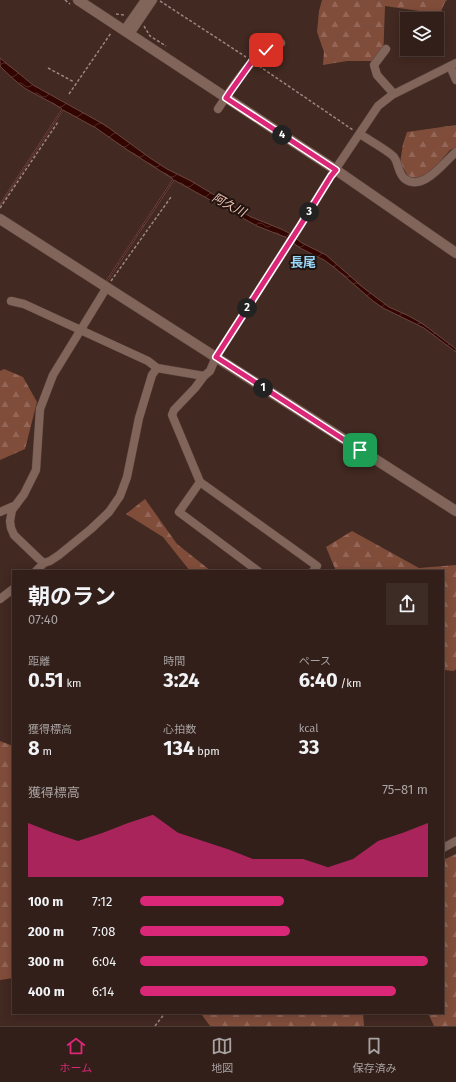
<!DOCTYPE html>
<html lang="ja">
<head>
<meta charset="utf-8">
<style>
	body { margin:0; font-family:"Fira Sans","Noto Sans JP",sans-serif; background:#3d2c26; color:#f1f3f6; height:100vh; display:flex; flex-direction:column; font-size:15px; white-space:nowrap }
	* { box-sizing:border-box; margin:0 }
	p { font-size:13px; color:#a8a2a2 }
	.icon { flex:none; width:22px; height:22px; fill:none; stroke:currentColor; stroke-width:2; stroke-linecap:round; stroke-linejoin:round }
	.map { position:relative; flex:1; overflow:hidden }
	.side { position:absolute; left:12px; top:570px; width:432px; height:444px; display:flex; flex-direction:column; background:#321f19; border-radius:0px; box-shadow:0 2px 10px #0003,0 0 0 1px #4d3d38 }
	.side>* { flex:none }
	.buttons { position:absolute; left:400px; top:12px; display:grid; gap:8px }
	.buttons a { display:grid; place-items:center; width:44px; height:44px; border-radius:0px; background:#321f19; box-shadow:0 2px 10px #0003,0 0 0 1px #4d3d38; font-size:20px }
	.pin { position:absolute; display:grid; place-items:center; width:34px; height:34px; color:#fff; margin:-17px; border-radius:8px; box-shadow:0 2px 6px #0006 }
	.km { position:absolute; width:20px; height:20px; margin:-10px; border-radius:50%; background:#222; color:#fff; font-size:11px; line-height:20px; text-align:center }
	.round { display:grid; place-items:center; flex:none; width:42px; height:42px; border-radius:0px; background:#3d2c26 }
	.summary { display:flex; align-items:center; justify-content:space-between; height:68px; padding:0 16px }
	h1 { font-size:22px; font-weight:700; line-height:30px }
	.figures { display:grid; grid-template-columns:repeat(3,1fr); gap:6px; height:68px; padding:4px 16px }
	.figures div { display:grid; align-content:center }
	.figures b { font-size:20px; font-weight:700 }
	.figures small { font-size:11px; font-weight:400 }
	.figures p { font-size:11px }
	.chart { height:112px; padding:8px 16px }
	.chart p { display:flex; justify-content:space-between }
	.chart svg { width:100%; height:72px; margin-top:4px; fill:#db2777; opacity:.7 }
	ul { padding:0 16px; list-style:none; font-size:13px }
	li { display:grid; grid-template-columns:64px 48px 1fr; align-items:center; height:30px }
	li i { height:10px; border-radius:5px; background:#db2777 }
	.tab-bar { display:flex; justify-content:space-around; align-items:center; height:56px; border-top:1px solid #4d3d38; background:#321f19; font-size:11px; color:#a8a2a2 }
	.tab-bar a { display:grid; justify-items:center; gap:2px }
	.tab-bar .selected { color:#db2777 }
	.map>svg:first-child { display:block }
</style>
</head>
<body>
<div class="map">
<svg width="456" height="1026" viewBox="0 0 456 1026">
	<defs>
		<pattern id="forest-firs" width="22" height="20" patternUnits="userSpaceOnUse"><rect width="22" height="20" fill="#814d3b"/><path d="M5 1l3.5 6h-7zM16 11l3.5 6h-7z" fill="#936657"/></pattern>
		<pattern id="water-waves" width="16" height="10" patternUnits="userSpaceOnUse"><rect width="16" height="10" fill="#320500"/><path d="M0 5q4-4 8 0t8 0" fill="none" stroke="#502924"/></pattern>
	</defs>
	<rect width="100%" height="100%" fill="#422921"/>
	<path fill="url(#forest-firs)" d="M322,0H447L445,2L440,14L385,6L383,61H347L323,65L324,52L317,32L319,11Z
		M456,125V148L450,150L432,171L425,176L415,179L408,176L400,163L403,144L407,132Z
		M4,369L23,377L37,402L25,449L0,460V371Z
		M145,499L177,544L211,571H190L163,537L126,514Z
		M352,531L419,568L456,565V669L454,671L443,670V571H336L326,547Z
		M0,741L13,746V978L0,980Z
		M456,854V1026H434L428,1013H443V860Z
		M202,1013H363L364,1026H210L202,1015Z"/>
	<path fill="url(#water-waves)" stroke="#6a4540" d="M0,58L33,85L105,125L150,158L167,169L191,181L251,217L281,229L289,233L302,243L326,255L365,289L389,307L409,316L423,324L456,349V352L424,328L383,308L373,301L335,268L324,260L300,248L285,237L257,226L174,180L107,282L106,281L173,179L126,149L96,128L63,110L0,206V204L62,109C50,101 38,96 26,89C16,82 8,74 0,66Z"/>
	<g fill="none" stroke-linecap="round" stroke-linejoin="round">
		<defs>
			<path id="minor" d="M124,30L145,0
				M130,34L153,0
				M386,49L374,65L377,75L394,94
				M450,66L456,80
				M218,109C233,87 253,51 281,43
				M360,134C367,139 389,151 394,157C399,164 398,174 405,179C423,192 444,162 456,152
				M107,287L53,375L40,409L36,470L24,494L12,510L10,521L11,528L14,535L39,559L44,563L50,561L59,555L91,529L109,512L120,496L127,477L139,418L152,375L157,368L204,376L210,371L216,357L300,226L331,176L336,170L339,164L378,106L392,95L456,63
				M11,301L24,304L148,361L157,368
				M204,376L195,388L174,410L172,415L200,482L179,512L258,571
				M200,482L317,566L313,571
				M0,512L16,505
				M36,571L44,563
				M0,599L13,589
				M443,848L456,841"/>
			<path id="tertiary" d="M78,0L336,170L456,253
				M0,219L456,511"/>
		</defs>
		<use href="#minor" stroke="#5b463f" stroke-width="9"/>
		<use href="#tertiary" stroke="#5b463f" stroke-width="11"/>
		<path stroke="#9b8680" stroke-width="1.5" stroke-dasharray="3 2" stroke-linecap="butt" d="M65,0L70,4
			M160,1L246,57
			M116,14L124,15
			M144,26L150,36L166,46
			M259,66L353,130
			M48,68L74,82
			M69,94L111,33
			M0,208L58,122
			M111,281L171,197
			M155,1026L165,1013"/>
		<use href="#minor" stroke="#81655b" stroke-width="8"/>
		<use href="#tertiary" stroke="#81655b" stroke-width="10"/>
	</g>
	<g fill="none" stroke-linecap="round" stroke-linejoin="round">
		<defs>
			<path id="route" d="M266,50L252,61L230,92L226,98L336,170L331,176L300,226L216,357L360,450"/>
		</defs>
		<use href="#route" stroke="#fff" stroke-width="8"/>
		<use href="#route" stroke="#db2777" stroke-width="5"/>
	</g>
	<g text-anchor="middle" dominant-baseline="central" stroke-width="4" stroke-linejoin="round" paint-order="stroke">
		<g font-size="12" font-style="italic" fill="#fac7b5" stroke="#211511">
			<text transform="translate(229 205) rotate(28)">阿久川</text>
		</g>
		<g font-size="13" font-weight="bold" fill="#99d7fb" stroke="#211511">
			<text x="303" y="262">長尾</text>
		</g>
	</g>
</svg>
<div class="buttons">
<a><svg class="icon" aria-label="layers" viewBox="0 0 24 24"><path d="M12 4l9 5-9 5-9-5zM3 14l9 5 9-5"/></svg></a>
</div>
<div class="pin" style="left:360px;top:450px;background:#1e9e55"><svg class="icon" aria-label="arrive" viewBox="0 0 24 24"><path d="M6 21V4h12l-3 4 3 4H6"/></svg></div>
<div class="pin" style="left:266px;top:50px;background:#d93025"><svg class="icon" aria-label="check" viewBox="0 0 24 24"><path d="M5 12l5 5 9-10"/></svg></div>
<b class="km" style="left:263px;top:388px">1</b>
<b class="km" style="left:247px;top:308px">2</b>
<b class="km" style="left:309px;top:212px">3</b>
<b class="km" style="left:282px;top:135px">4</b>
<section class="side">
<div class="summary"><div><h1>朝のラン</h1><p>07:40</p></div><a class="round"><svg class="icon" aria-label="share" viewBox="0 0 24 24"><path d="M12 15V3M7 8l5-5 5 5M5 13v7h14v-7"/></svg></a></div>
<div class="figures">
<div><p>距離</p><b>0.51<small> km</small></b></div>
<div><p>時間</p><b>3:24</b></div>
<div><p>ペース</p><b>6:40<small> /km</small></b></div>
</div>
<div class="figures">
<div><p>獲得標高</p><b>8<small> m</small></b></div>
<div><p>心拍数</p><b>134<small> bpm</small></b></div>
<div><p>kcal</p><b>33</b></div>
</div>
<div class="chart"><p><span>獲得標高</span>75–81 m</p>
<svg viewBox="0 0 160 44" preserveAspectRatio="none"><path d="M0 44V11L10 17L20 22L30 17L40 11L50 6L60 17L70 22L80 27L90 33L100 33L110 33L120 38L130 33L140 22L150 17L160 11V44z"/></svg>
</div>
<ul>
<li><b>100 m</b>7:12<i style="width:50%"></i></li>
<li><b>200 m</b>7:08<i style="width:52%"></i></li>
<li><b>300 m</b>6:04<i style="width:100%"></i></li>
<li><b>400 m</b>6:14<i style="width:89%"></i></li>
</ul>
</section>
</div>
<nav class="tab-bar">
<a class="selected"><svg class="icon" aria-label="home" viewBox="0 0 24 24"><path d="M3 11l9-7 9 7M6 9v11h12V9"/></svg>ホーム</a>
<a><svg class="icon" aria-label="map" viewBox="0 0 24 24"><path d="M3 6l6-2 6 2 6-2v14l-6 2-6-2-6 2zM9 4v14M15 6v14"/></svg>地図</a>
<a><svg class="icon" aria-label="saved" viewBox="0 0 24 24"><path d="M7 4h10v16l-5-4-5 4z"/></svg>保存済み</a>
</nav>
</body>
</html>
